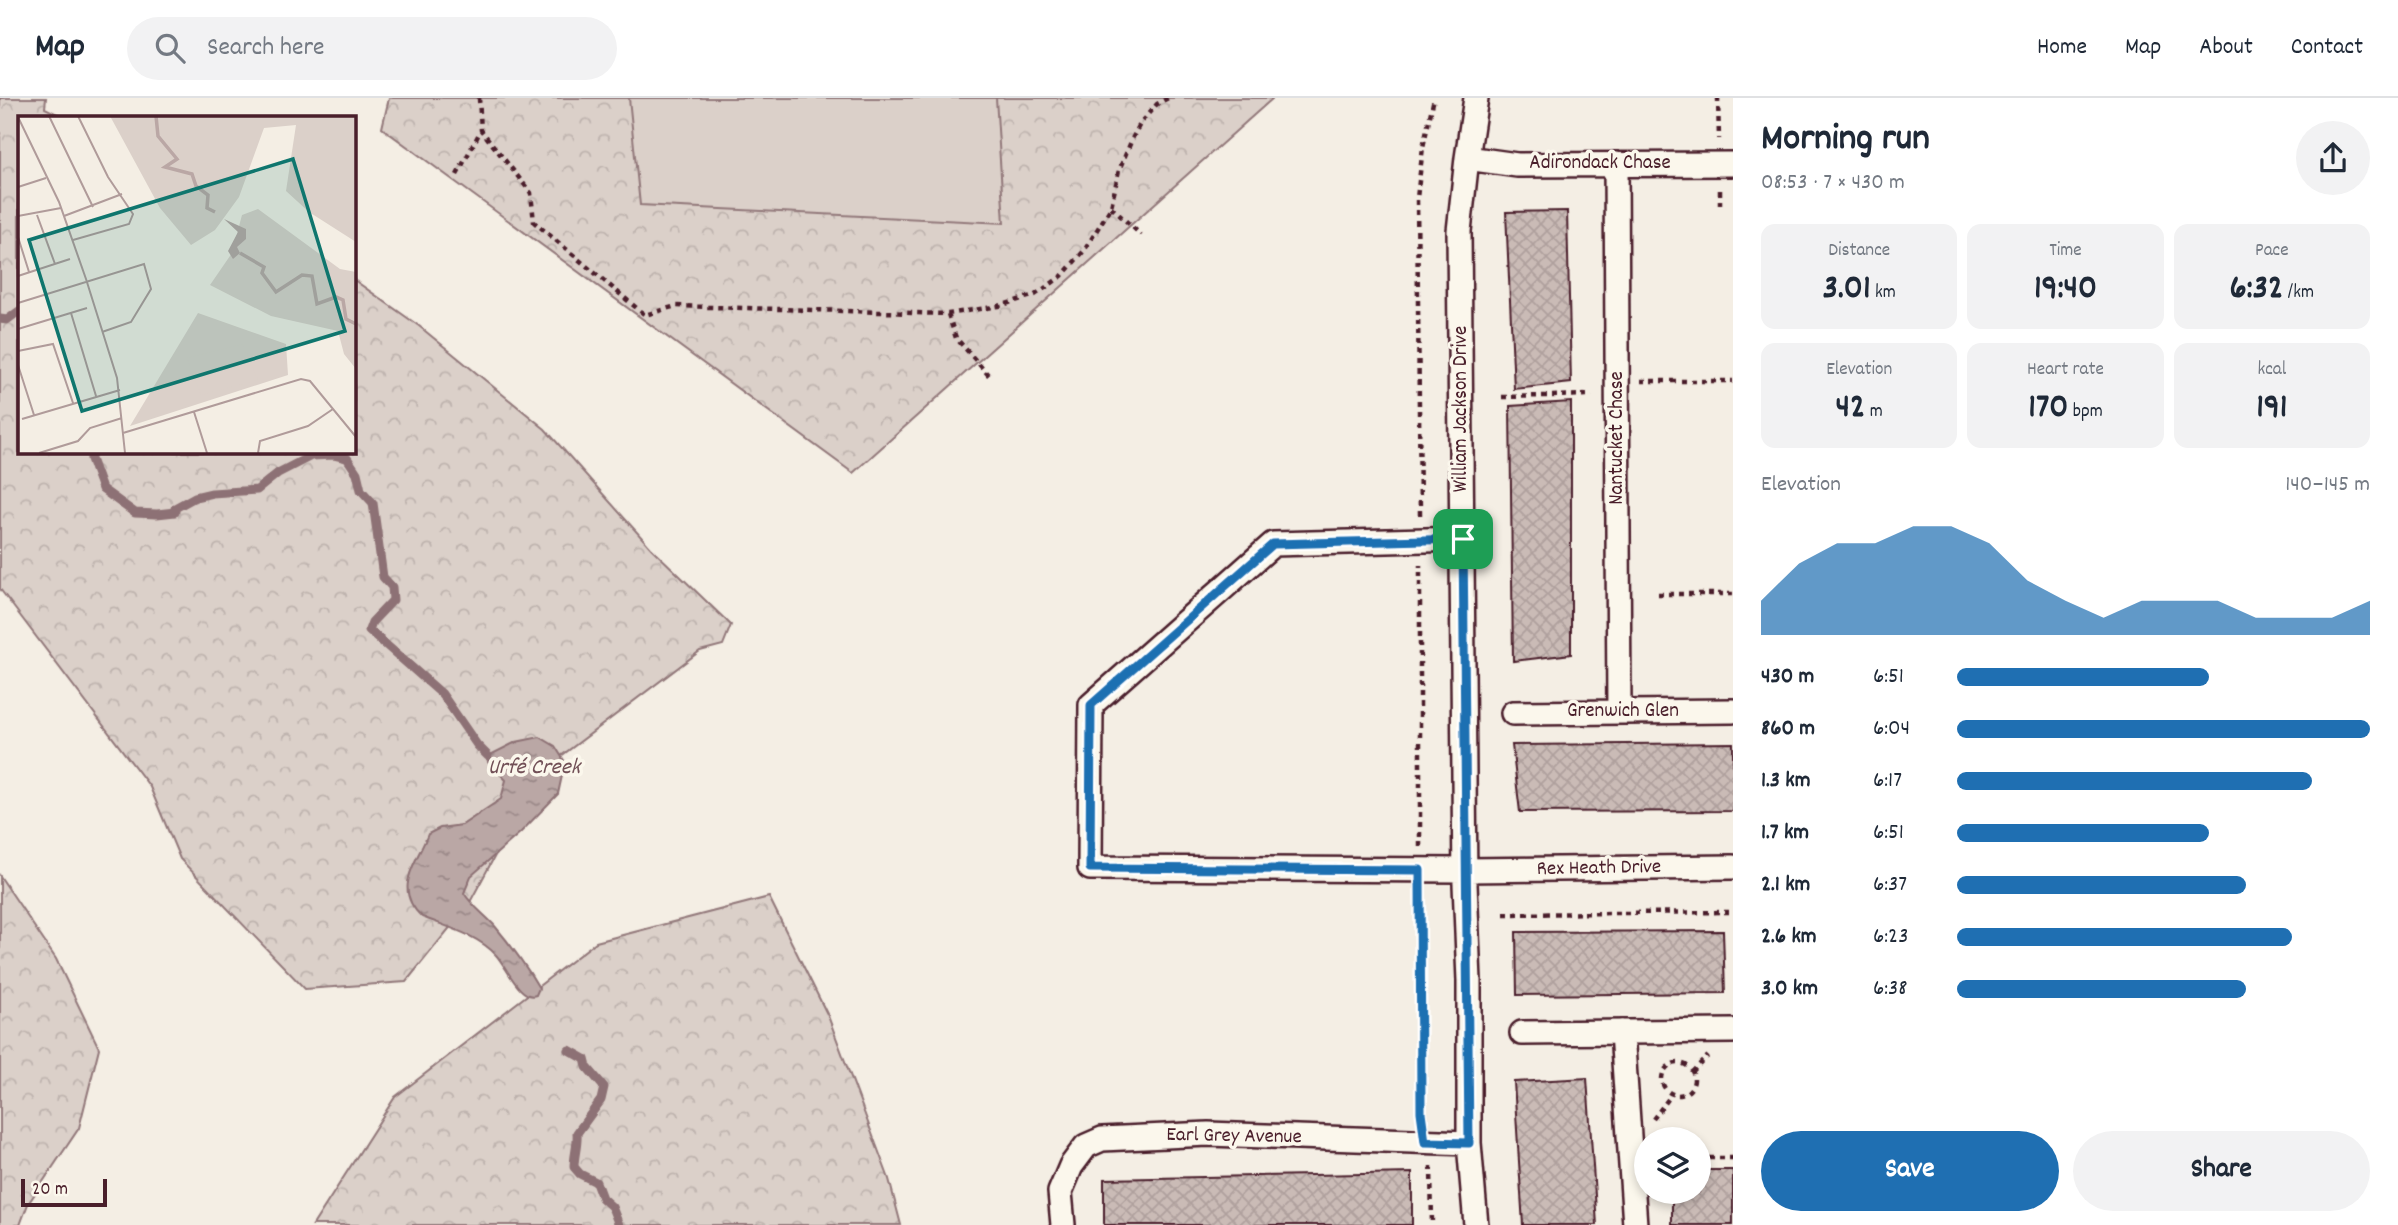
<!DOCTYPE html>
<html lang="en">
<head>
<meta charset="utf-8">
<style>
	body { margin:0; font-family:Dekko,sans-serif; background:#f2f2f3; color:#1f2937; height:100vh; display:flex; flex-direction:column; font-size:26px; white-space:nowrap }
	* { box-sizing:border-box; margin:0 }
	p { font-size:23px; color:#747a83 }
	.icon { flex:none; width:38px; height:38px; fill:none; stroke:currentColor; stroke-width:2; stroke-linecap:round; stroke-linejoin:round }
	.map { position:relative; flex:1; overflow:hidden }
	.drawer { display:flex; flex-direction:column; background:#fff; width:665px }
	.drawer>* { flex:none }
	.buttons { position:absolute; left:1634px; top:1029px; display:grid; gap:14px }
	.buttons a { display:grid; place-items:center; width:77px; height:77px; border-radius:50%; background:#fff; box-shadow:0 4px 10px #0003; font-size:35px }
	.scale { position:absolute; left:21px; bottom:18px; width:86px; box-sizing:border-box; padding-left:7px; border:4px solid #4a1f2b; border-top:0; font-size:19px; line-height:24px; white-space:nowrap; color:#4a1f2b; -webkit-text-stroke:5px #fbf7ec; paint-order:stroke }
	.pin { position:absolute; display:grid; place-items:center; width:60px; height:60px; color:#fff; margin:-30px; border-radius:14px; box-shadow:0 4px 10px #0006 }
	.round { display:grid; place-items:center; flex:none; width:74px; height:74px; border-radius:37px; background:#f2f2f3 }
	.head { display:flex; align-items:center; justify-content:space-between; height:119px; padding:0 28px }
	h1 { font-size:38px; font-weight:700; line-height:52px }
	.metrics { display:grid; grid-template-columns:repeat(3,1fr); gap:10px; height:119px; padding:7px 28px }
	.metrics div { display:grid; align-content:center; border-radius:14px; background:#f2f2f3; text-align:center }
	.metrics b { font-size:35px; font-weight:700 }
	.metrics small { font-size:19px; font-weight:400 }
	.metrics p { font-size:19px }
	.chart { height:196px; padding:14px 28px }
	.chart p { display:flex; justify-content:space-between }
	.chart svg { width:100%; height:126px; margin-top:7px; fill:#1f6fb2; opacity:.7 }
	.action { display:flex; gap:14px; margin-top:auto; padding:14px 28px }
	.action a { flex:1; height:80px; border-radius:42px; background:#1f6fb2; color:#fff; font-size:28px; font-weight:700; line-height:80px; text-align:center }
	.action a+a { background:#f2f2f3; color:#1f2937 }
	ul { padding:0 28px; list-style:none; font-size:23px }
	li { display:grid; grid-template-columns:112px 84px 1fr; align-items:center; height:52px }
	li i { height:18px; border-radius:9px; background:#1f6fb2 }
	header { display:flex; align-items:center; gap:42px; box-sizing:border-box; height:98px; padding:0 35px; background:#fff; border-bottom:2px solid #e0e1e3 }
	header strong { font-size:33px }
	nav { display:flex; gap:38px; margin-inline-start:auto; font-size:24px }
	.search { width:490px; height:63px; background:#f2f2f3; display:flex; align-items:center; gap:18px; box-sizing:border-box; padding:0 24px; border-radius:38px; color:#747a83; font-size:26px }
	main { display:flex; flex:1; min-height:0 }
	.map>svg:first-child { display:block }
</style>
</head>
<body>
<header>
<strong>Map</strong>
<div class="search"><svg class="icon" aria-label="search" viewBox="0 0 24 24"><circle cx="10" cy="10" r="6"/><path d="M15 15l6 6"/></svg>Search here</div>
<nav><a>Home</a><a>Map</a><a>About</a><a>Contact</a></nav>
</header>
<main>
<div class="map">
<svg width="1733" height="1127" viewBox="0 0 1733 1127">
	<defs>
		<pattern id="forest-crowns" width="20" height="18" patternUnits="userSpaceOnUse" patternTransform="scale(1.75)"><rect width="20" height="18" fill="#dbd0c9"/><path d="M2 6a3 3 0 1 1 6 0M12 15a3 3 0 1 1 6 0" fill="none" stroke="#bdb2ad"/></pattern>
		<pattern id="water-ripples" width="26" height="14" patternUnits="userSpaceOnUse" patternTransform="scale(1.75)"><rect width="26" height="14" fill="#baa7a5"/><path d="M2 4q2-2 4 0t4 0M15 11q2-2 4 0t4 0" fill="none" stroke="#998787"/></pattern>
		<pattern id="building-cross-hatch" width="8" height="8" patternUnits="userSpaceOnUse" patternTransform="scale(1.75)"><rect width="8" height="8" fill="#cabbb6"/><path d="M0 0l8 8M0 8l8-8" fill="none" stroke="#afa09d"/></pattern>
	</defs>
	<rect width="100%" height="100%" fill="#f4eee4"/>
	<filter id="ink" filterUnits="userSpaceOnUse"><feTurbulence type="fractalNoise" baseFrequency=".0143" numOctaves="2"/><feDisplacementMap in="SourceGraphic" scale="14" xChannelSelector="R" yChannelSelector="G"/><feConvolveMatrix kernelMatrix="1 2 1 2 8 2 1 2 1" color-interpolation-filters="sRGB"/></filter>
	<g filter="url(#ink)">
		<path fill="url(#forest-crowns)" stroke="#92787a" stroke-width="2" d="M0,0H46L45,10L63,19H19V354H354V182L419,228L545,331L651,450L731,527L723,547L700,553L540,674L469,806L406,884L305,891L180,761L150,689L0,491Z
			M389,0H1273L853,375L382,30Z
			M0,778L56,861L99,950L79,1030L28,1106L20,1127H0Z
			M769,799L828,918L889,1081L901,1127H313L395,999L596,844Z"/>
		<path fill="#dbd0c9" stroke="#92787a" stroke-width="2" d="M629,0H996L1004,125L640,107Z"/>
		<path fill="url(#water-ripples)" stroke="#8d7174" stroke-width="2" d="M540,639L555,648L565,664L558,696L521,734L471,778L464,795C472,808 484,816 494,827C511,847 526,868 539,890L536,897C520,903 507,869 496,857C478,837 447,829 422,819C392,791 416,766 428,736L440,730L462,727L501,701L506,682L488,664V658L516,644Z"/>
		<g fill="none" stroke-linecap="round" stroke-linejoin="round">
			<path stroke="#8d7174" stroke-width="9" d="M0,221L7,222L19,213
				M91,354V361L102,391L135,415L157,416L175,414V410L195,399L212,395L257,392L278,375L311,358L334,357L347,360L357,375L361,392L373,405L383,479L392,489L393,502L372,524L369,532L442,596L477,647L488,658
				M569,952L585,961L587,969L604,989L601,1002L577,1035C578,1047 574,1057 574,1069L580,1076L596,1084L602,1100L612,1109L619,1127"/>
		</g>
		<path fill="url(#building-cross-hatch)" stroke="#4a1f2b" stroke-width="2" d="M1567,113L1571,285L1514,291L1506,114Z
			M1571,304V556L1513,563L1510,308Z
			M1733,645V713L1520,714L1512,647Z
			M1723,833L1725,895L1517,897L1516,834Z
			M1587,980L1597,1127H1523L1514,984Z
			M1699,1072H1733V1127H1672V1094H1699Z
			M1412,1075V1127H1104V1081Z"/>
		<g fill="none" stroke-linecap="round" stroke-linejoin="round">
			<defs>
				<path id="street" d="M1467,60L1517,67L1733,66
					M1616,66L1619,614
					M1463,441L1273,446L1091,607L1090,770L1465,772L1733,769
					M1513,615L1733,613
					M1622,934L1635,1127
					M1522,935L1733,933
					M1063,1127L1060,1094L1071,1068L1086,1048L1102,1041L1208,1036L1469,1045
					M1476,1127L1469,1045V883L1465,786L1459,133L1467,60L1476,0"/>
			</defs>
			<use href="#street" stroke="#4a1f2b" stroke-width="28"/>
			<path stroke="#4a1f2b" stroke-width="4.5" stroke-dasharray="5 5" stroke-linecap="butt" d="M479,0L481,32L531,95L534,124L645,217L676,208L948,216L999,208L1035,197L1062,178L1084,153L1111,109L1119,72L1133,39L1141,24L1157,6L1168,0
				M1718,0L1719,41
				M457,77L481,32
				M1720,107V90
				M1111,109L1141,137
				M948,216L956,240L991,280
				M1641,283H1733
				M1502,299L1592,297
				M1420,417L1417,100L1423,49L1434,0
				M1658,496H1733
				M1420,749V467
				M1420,796L1422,1019
				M1504,816L1733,814
				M1662 981a16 16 0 1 1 32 0a16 16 0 1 1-32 0Z
				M1692,974L1708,958
				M1653,1021L1672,996
				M1699,1060H1733
				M1431,1068L1432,1127"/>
			<use href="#street" stroke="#fbf7ec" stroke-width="23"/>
		</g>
	</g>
	<g fill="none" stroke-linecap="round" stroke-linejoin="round" filter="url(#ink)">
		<defs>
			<path id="route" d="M1463,441L1469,1045L1425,1044L1421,1014L1420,772L1090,770L1091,607L1273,446Z"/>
		</defs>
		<use href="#route" stroke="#fff" stroke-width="14"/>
		<use href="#route" stroke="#1f6fb2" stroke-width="9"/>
	</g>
	<g text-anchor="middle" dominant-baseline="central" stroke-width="7" stroke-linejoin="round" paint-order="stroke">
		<g font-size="21" fill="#4a1f2b" stroke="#fbf7ec">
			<text x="1600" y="66">Adirondack Chase</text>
			<text transform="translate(1462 311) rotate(-90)">William Jackson Drive</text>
			<text transform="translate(1618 340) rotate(-90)">Nantucket Chase</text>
			<text x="1623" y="614">Grenwich Glen</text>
			<text transform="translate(1599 771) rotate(-1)">Rex Heath Drive</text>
			<text transform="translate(1234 1039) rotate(1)">Earl Grey Avenue</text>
		</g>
		<g font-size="23" font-style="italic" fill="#714f56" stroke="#fbf7ec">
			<text x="534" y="670">Urfé Creek</text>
		</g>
	</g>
	<g transform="translate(18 18)">
		<rect width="338" height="338" fill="#f4eee4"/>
		<path d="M92,0H338V126L291,96L268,75L278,9L246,12L221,81L197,114L173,129L142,92ZM240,93L322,153L338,156V253L326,238L320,215L253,200L192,169L214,137L224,99ZM180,197L268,228L270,259L112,310Z" fill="#dbd0c9"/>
		<path d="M225,228L240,264L183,279L169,242Z" fill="#dbd0c9"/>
		<path d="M206,103L228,113V123L219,131L222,137L215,143L210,135L220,116Z" fill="#baa7a5"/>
		<path fill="none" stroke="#baa7a5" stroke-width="3.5" d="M138,0L140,20L159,43L147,51L174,58L178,70L190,79L189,92L197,96M222,137L246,151L244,157L258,176L284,159L294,160L299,188L318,181L325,184L328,203L338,208"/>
		<path fill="none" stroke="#b09b9a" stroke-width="2" d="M31,0L75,91M0,1L41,86L68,163L99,262L107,337M0,71L28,62M19,99L37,148M0,100L43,92M46,100L104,78M0,121L11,156M55,124L111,108L115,98L90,61L60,0M0,160L52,143M0,187L126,148L133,173L113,206L84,216M53,197L78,280M0,213L69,192M0,235L35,228L55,287M0,249L16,299M176,296L189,337M4,303L102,274M105,317L283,263L292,265L338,321M21,337L60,325L72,312L104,302M240,337L242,325L290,310L315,293"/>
		<path fill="#0f766e" fill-opacity="0.15" stroke="#0f766e" stroke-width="3.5" d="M275,43L327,215L64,295L11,124Z"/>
		<rect width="338" height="338" fill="none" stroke="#4a1f2b" stroke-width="3.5"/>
	</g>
</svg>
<div class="buttons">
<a><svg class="icon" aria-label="layers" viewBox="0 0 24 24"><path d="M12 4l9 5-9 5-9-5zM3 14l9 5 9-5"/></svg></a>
</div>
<div class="scale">20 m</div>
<div class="pin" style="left:1463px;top:441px;background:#1e9e55"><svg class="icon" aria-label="arrive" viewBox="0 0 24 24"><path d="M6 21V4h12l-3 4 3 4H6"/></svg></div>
</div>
<section class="drawer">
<div class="head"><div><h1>Morning run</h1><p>08:53 · 7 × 430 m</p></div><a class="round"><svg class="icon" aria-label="share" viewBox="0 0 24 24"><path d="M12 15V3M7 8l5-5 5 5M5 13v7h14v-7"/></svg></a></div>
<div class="metrics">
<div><p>Distance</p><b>3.01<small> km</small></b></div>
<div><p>Time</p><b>19:40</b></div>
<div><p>Pace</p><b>6:32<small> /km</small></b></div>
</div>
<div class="metrics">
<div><p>Elevation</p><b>42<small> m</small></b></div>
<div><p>Heart rate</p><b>170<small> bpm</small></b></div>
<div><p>kcal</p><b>191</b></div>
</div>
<div class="chart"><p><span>Elevation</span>140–145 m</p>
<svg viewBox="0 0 160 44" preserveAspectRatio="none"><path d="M0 44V32L10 19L20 12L30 12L40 6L50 6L60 12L70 25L80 32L90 38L100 32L110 32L120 32L130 38L140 38L150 38L160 32V44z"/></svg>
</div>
<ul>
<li><b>430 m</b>6:51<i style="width:61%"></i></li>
<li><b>860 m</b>6:04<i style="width:100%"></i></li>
<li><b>1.3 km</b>6:17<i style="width:86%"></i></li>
<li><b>1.7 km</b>6:51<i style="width:61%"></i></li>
<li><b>2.1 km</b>6:37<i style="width:70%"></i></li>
<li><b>2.6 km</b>6:23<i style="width:81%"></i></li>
<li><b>3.0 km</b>6:38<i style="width:70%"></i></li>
</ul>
<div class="action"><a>Save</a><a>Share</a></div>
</section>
</main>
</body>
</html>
